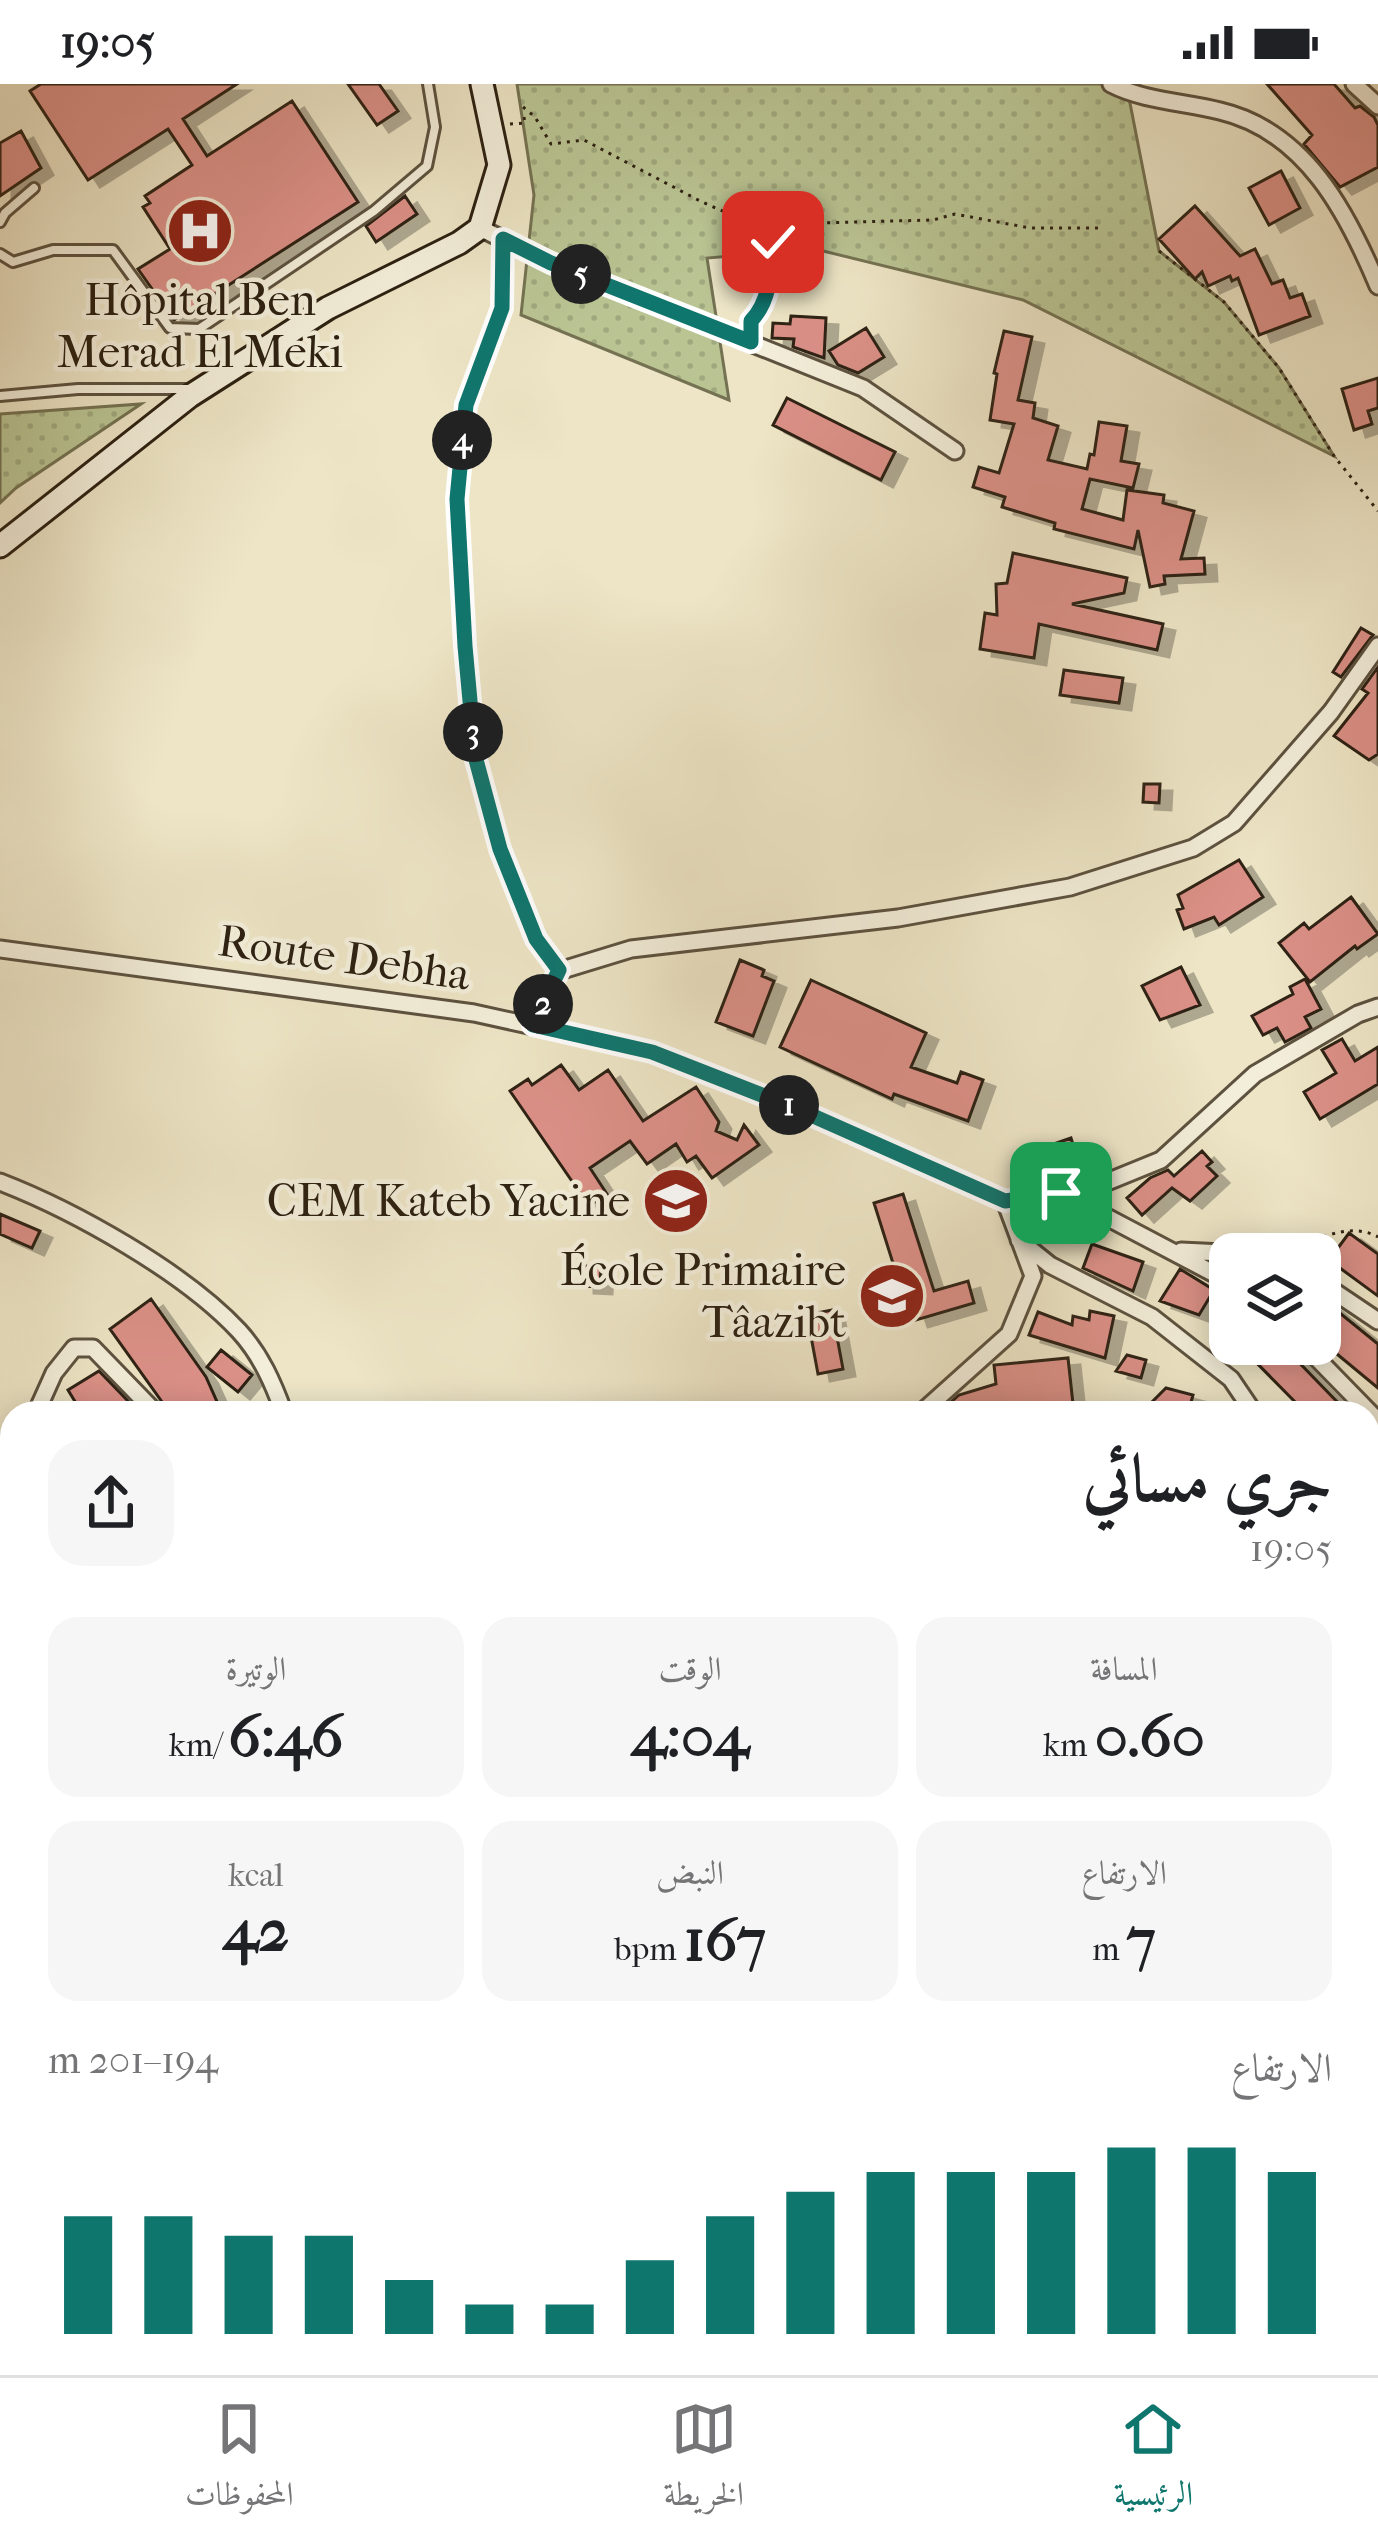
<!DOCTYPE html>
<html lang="ar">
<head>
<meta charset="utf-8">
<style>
	body { margin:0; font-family:"IM FELL French Canon",Amiri,serif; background:#f6f6f6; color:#202124; direction:rtl; height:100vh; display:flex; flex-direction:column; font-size:45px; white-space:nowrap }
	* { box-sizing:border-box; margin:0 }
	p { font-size:39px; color:#757577 }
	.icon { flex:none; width:66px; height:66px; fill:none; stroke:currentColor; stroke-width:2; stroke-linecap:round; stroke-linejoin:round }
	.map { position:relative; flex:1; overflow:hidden; direction:ltr }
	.drawer { position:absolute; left:0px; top:1317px; width:1380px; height:975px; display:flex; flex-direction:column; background:#fff; border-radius:36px 36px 0 0; box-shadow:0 6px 30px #0003; direction:rtl }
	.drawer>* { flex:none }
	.tools { position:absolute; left:1209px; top:1149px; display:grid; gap:24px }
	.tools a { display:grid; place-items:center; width:132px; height:132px; border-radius:24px; background:#fff; box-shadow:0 6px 30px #0003; font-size:60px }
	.pin { position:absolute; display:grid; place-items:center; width:102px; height:102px; color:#fff; margin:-51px; border-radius:24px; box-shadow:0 6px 18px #0006 }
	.km { position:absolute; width:60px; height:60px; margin:-30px; border-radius:50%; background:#222; color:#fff; font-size:33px; line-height:60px; text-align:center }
	.round { display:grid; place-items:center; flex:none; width:126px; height:126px; border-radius:36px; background:#f6f6f6 }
	.summary { display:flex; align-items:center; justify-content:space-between; height:204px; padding:0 48px }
	h1 { font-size:66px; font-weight:700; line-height:90px }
	.metrics { display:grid; grid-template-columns:repeat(3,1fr); gap:18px; height:204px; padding:12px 48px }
	.metrics div { display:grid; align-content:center; border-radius:30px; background:#f6f6f6; text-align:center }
	.metrics b { font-size:60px; font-weight:700 }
	.metrics small { font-size:33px; font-weight:400 }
	.metrics p { font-size:33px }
	.chart { height:336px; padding:24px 48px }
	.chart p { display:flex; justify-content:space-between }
	.chart svg { width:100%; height:216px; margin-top:12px; stroke:#0f766e; stroke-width:6 }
	.status { display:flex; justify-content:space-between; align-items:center; height:84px; padding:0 60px; background:#fff; direction:ltr }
	.status svg { height:33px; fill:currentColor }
	.menu { display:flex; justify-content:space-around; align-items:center; height:168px; border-top:3px solid #e0e0e0; background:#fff; font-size:33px; color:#757577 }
	.menu a { display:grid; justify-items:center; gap:6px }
	.menu .selected { color:#0f766e }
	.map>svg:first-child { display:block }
</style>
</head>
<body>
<div class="status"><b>19:05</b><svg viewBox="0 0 49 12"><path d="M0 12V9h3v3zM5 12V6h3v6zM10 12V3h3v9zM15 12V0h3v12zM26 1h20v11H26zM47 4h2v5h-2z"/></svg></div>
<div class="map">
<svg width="1378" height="2291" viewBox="0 0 1378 2291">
	<defs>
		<pattern id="grass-dots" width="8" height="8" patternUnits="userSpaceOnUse" patternTransform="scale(3)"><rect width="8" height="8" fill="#bac493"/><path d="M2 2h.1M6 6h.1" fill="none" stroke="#a0a87e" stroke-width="1.8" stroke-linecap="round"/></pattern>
		<filter id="shadow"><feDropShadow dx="12" dy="7" stdDeviation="0" flood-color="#0004"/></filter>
	</defs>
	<rect width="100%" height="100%" fill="#ede5c6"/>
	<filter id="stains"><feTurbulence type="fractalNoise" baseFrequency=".00167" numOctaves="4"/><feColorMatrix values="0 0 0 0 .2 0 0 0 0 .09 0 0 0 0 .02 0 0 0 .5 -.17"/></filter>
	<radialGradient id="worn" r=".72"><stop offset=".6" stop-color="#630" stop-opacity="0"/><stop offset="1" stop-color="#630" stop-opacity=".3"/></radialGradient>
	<path fill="url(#grass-dots)" stroke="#747252" stroke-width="3" d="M517,0H1111L1128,9L1159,167L1224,218L1279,284L1334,372L1023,216L815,165L707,174L729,316L521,231L534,111Z
		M141,320L16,404L0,419V330Z"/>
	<path fill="#db9087" stroke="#2d2112" stroke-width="3" filter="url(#shadow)" d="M41,0H237L183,35L207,72L292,17L358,118L174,236L138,185L170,165L143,123L150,119L145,112L192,81L168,45L88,96L30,7Z
		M348,0H379L398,27L377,41Z
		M1267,0H1334L1355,24L1360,22L1374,33L1378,41V83L1340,103L1304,60L1312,51Z
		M21,47L41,84L0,112V59Z
		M1281,87L1300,124L1269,141L1249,104Z
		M405,112L417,130L376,158L366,142Z
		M1195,122L1240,172L1255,165L1272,200L1283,196L1290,214L1302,210L1310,232L1259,251L1238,194L1232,197L1230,192L1208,202L1202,188L1195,195L1159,155Z
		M791,232L826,234L824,274L793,263L794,255L772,254L773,239L790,240Z
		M866,244L884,273L858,289L838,281L829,267Z
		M1004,247L1032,253L1018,316L1035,319L1033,334L1058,342L1048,376L1087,385L1090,370L1094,371L1099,338L1127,342L1121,377L1139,380L1133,404L1090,395L1082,425L1123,436L1127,406L1164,411L1163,419L1194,427L1181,475L1204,474L1205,490L1164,492L1165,500L1150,503L1138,446L1134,465L1054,445L1055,439L1002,423L1005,413L973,403L979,383L999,389L1014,340L990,336L997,290L994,289Z
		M1378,294V324L1368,327L1372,340L1354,346L1342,305Z
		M787,314L895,368L881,396L773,341Z
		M1013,469L1127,494L1124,509L1072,520L1163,540L1157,566L1039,540L1034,574L980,565L985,529L997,531L996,500L1007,499Z
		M1361,544L1373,551L1341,593L1333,588Z
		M1378,583V670L1369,676L1334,652L1368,609L1362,605Z
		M1064,586L1123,594L1119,619L1060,611Z
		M1144,700H1160L1159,719L1143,718Z
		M1239,776L1263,813L1219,841L1214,833L1184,845L1177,826L1183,824L1178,811Z
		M1351,813L1378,850L1357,865L1355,862L1310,898L1279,859L1304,839L1309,845Z
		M740,876L764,886L762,892L774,897L753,952L716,938Z
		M1181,883L1200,921L1160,936L1142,902Z
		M1305,895L1321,925L1305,933L1311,944L1285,958L1277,944L1263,951L1252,932L1293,910L1290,903Z
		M811,896L926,949L911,983L957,999L961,988L983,996L968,1037L894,1010L892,1015L780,963Z
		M1342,955L1355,977L1378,963V1000L1320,1035L1304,1008L1336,989L1322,966Z
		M561,981L579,1006L608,986L643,1037L696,1003L719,1038L716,1047L737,1056L744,1041L759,1061L712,1094L696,1072L687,1078L676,1060L647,1080L630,1057L590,1084L607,1110L589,1122L510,1007L528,995L532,1001Z
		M1071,1054L1077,1074L1055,1082L1048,1062Z
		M1202,1067L1212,1078L1207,1082L1217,1092L1190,1117L1172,1104L1142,1131L1127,1114L1150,1094L1168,1086L1174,1092Z
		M903,1110L934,1207L968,1197L974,1219L916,1236L908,1213L904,1214L874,1119Z
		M0,1130L40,1147L32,1164L0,1150Z
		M1349,1149L1378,1170V1212L1329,1176Z
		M1092,1160L1143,1178L1133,1207L1083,1184Z
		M582,1182L601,1183L600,1203L582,1202Z
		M1180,1185L1214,1206L1199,1231L1160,1217Z
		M1320,1213L1378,1260V1304L1320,1256Z
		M151,1215L206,1293L222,1329H170L110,1245Z
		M832,1226L843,1285L818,1290L807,1231Z
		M1090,1227L1114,1232L1105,1274L1029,1251L1038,1228L1072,1241L1073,1232L1089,1236Z
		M1238,1260H1281L1348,1329H1306Z
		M221,1266L252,1291L238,1308L207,1283Z
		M1127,1271L1146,1276L1141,1294L1116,1287Z
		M1068,1274L1074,1329H952L949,1320L959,1311L996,1300L994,1281Z
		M99,1287L127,1316L135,1329H82L68,1306Z
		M1166,1304L1193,1311L1188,1329H1141Z"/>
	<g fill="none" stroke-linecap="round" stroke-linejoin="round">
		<defs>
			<path id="lane" d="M0,138L5,129L34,104
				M0,170L13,178L53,166H113L170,244L199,245L374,127L427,82L435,43L428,0
				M0,312L78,305H194"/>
			<path id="street" d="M1111,0C1144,17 1185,18 1220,27C1305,47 1347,128 1378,202
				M1354,0L1378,22
				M480,144L551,179L863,304L955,367
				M0,865L474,929L652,968L795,1023L1005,1117L1102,1100L1161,1076L1255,990L1358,930L1378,923
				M533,941L559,887L631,865L898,834L1070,803L1193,764L1234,739L1331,628L1378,562
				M0,1098C75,1127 184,1188 239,1247C261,1271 273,1299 284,1329
				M1061,1109L1230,1198
				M1019,1156L1050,1181L1152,1233L1231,1295L1254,1329
				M1181,1167L1245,1170
				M1320,1198L1378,1237
				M1303,1260L1378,1337
				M36,1329L54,1289L74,1264H93L156,1329
				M921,1329L1009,1250L1033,1192L1005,1117
				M0,1498L8,1496L12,1484
				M1368,1725L1378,1743
				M1368,1994L1378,2022"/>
			<path id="secondary" d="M0,462L190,312L328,224L459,159L480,144L499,81L482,0
				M0,2028L12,2042
				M28,2291V2280"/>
		</defs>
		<use href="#lane" stroke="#5d523f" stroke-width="14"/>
		<use href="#street" stroke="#5d523f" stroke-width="21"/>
		<use href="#secondary" stroke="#2d2112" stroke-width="27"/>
		<path stroke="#2d2112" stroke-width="3" stroke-dasharray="3 6" stroke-linecap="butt" d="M523,23L535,33L551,60L584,56L702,118L750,139L755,149L778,140L933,136L955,130L1030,144H1104
			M510,40L525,39L523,28
			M1159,167L1224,218L1279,284L1334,372L1378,427
			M502,176V224L466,321L457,415L465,562L475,672L500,765L537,855L548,870
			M751,241L761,226L770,199L776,143
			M1282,1170C1312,1158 1348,1136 1378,1153"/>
		<use href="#lane" stroke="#f3eeda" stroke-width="8"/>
		<use href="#street" stroke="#f3eeda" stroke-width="15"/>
		<use href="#secondary" stroke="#f3eeda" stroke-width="21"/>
	</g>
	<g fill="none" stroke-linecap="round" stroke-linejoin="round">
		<defs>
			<path id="route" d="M773,158C771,186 771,216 751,237V258L551,179L503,155L502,224L466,321L457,415L465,562L475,672L500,765L536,855L559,886L533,941L652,968L795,1024L1005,1117L1061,1109"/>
		</defs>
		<use href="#route" stroke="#fff" stroke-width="24"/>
		<use href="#route" stroke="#0f766e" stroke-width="15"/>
	</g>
	<defs>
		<symbol id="hospital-disc" viewBox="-11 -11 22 22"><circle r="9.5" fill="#8f2418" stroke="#f3eeda"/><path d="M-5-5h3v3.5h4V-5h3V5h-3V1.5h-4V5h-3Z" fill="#fff"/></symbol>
		<symbol id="school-disc" viewBox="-11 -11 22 22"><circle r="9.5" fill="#8f2418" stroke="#f3eeda"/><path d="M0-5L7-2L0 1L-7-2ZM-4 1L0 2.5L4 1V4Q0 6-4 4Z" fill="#fff"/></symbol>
	</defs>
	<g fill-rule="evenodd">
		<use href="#hospital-disc" x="162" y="109" width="76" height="76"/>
		<use href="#school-disc" x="638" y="1079" width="76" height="76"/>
		<use href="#school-disc" x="854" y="1174" width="76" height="76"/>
	</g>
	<g text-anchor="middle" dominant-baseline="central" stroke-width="9" stroke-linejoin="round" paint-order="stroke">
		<g font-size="45" fill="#2d2112" stroke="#f3eeda" text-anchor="end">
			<text x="200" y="216" text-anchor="middle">Hôpital Ben<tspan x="200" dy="52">Merad El Meki</tspan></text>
			<text x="630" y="1117">CEM Kateb Yacine</text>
			<text x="846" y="1186">École Primaire<tspan x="846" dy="52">Tâazibt</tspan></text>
		</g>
		<g font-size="45" fill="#2d2112" stroke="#f3eeda">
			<text transform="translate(344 874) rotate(8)">Route Debha</text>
		</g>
	</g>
	<rect width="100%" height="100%" filter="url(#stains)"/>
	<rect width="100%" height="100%" fill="url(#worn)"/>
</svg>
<div class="tools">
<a><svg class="icon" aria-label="layers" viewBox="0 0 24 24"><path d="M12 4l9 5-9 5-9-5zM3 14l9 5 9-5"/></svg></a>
</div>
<div class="pin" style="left:1061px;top:1109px;background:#1e9e55"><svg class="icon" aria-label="arrive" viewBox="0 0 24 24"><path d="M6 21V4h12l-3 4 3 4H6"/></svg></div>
<div class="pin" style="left:773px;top:158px;background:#d93025"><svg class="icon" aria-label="check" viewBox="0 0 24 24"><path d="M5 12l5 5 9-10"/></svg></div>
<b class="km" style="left:789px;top:1021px">1</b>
<b class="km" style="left:543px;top:920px">2</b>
<b class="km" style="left:473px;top:648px">3</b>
<b class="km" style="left:462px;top:356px">4</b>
<b class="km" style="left:581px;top:190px">5</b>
<section class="drawer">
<div class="summary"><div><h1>جري مسائي</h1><p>19:05</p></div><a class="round"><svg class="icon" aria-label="share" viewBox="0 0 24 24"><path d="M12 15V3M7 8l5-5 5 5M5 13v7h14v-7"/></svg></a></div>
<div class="metrics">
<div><p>المسافة</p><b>0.60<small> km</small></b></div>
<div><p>الوقت</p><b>4:04</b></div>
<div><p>الوتيرة</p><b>6:46<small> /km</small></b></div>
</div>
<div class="metrics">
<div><p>الارتفاع</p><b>7<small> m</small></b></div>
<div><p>النبض</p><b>167<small> bpm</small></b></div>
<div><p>kcal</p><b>42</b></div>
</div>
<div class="chart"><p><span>الارتفاع</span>194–201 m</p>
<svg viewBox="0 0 160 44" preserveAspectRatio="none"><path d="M5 44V20M15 44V20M25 44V24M35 44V24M45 44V33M55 44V38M65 44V38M75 44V29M85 44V20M95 44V15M105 44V11M115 44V11M125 44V11M135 44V6M145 44V6M155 44V11"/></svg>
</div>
</section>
</div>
<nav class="menu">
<a class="selected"><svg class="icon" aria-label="home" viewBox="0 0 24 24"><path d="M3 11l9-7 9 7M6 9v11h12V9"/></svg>الرئيسية</a>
<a><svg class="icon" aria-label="map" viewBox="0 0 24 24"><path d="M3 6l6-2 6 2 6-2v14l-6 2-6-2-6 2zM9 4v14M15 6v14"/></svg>الخريطة</a>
<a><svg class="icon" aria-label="saved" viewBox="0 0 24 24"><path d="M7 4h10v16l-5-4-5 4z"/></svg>المحفوظات</a>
</nav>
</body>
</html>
